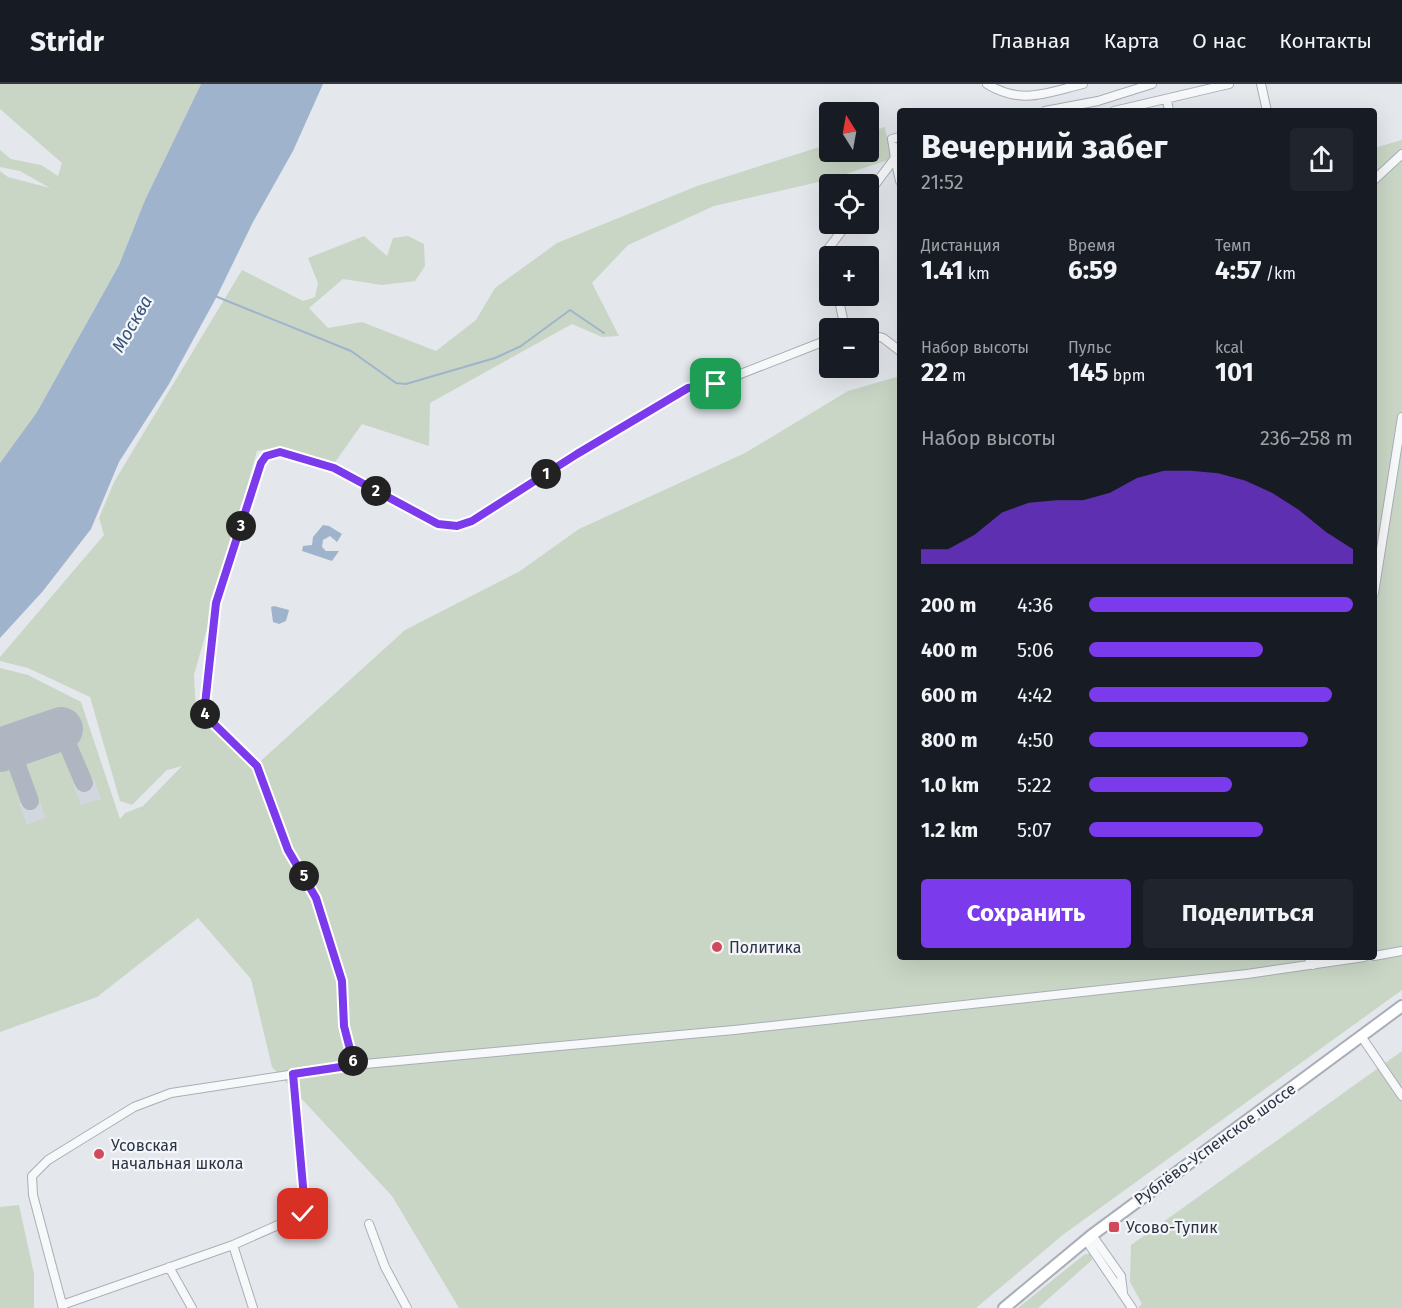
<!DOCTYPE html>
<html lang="ru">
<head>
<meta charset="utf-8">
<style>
	body { margin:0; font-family:"Fira Sans",sans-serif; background:#20242c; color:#f1f3f6; height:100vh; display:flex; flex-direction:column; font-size:22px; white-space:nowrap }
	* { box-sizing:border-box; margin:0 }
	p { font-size:20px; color:#9ea1a6 }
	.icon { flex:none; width:33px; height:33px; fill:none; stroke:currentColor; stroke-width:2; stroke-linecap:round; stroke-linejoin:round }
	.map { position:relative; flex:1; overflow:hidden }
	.side { position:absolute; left:897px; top:24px; width:480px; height:852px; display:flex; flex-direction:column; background:#171b24; border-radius:6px; box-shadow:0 6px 24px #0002 }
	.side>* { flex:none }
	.needle { width:39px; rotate:349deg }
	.buttons { position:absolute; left:819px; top:18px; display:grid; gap:12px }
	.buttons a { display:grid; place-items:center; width:60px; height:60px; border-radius:6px; background:#171b24; box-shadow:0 6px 24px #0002; font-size:30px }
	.pin { position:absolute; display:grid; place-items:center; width:51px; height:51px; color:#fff; margin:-26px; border-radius:12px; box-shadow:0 3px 9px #0006 }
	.km { position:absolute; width:30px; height:30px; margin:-15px; border-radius:50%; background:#222; color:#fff; font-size:16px; line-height:30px; text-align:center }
	.round { display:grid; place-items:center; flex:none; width:63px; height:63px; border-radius:6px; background:#20242c }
	.headline { display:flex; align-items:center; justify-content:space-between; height:102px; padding:0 24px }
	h1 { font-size:33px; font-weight:700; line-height:45px }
	.metrics { display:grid; grid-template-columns:repeat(3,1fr); gap:9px; height:102px; padding:6px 24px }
	.metrics div { display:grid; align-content:center }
	.metrics b { font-size:26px; font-weight:700 }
	.metrics small { font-size:16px; font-weight:400 }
	.metrics p { font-size:16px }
	.chart { height:168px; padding:12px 24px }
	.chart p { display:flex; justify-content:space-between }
	.chart svg { width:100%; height:108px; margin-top:6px; fill:#7c3aed; opacity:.7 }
	.button { display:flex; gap:12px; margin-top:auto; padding:12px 24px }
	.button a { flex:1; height:69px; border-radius:6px; background:#7c3aed; color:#fff; font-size:24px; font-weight:700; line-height:69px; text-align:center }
	.button a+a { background:#20242c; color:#f1f3f6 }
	ul { padding:0 24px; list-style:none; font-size:20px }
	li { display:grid; grid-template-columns:96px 72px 1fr; align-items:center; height:45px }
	li i { height:15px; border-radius:8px; background:#7c3aed }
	header { display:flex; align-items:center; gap:36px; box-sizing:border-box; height:84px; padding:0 30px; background:#171b24; border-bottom:2px solid #363941 }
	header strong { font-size:28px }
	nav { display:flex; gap:33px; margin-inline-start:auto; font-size:21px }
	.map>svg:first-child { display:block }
</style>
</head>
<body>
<header>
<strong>Stridr</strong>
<nav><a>Главная</a><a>Карта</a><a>О нас</a><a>Контакты</a></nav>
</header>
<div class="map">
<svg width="1402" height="1224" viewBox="0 0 1402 1224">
	<rect width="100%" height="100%" fill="#e4e7ec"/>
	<path fill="#d2d6de" d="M94,696L101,715L81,722L74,702Z
		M39,715L45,734L27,740L20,721Z"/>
	<path fill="#c9d6c5" d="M0,0H201L145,116L119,181L37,328L0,379V87L8,93L50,104L20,87L0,83V66L11,75L41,81L58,92L62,79L0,25Z
		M885,43L891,75L827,96L714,122L628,161L592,199L619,252L602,253L572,240L430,319L429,362L362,340L333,381L280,363L257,367L194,591L196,630L253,684L405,546L520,487L579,445L745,369L848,307L900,292V873H1374V64L1402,56V906L1064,1150L976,1224H459L392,1112L272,983L251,895L198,834L97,913L0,948V682L14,685L24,713L20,721L27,740L45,734L39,715L31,711L22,684L27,673L55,664L66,668L77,694L74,702L81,721L101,715L94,696L86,692L61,629L0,649V584L28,591L81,618L120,735L125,729L143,722L182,682L167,686L132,721L120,717L90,613L28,584L0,577V573L104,451L99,434L114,398L242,186L303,217L315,213L318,199L308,174L364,152L387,172L393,154L408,152L424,160L425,182L415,197L382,201L343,195L309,224L328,244L362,238L436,267L476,236L495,204L557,159L697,102L829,60L830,68H868L869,48Z
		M1402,967V1224H1138L1142,1220L1130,1198L1131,1161Z
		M19,1121L34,1190V1224H0V1123Z
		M1085,1170H1091L1092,1176L1038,1224H1018Z"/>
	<path fill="#9fb4cc" d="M201,0H323L293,67L253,138L217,212L169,300L119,378L91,445L43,507L0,554V379L37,328L119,181L145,116Z
		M323,441L329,442L342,450L337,458L330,452L323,456L322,463L326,467H339L332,477L302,467L303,462L312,461L313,453Z
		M274,522L289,526L286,537L279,540L273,538L271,523Z"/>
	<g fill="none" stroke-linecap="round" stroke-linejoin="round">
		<path stroke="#9fb4cc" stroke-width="2" d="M215,212L351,267L396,299L406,300L495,274L521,262L570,226L604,249"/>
		<path stroke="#b0b6c1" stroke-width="18" d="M61,645L84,699
			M10,662L30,717"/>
		<path stroke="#b0b6c1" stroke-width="44" d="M0,666L61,645"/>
		<defs>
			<path id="street" d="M987,0C1021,21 1046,9 1083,0
				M1261,0L1267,27
				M1167,16L1169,27
				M1045,27L1098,17L1152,0
				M1114,27L1229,0
				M895,74L892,55L900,53
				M1374,96L1402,70
				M868,110L895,74L900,97
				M830,173L828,165L847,140
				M838,212L845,244
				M868,250L883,254L900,267
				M1374,509L1402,333
				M1374,872L1402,867
				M1308,873L1313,881
				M1361,952L1402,1012
				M354,981L344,942L342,897L316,814L288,766L257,682L204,630L216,519L261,379L266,372L280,368L334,384L438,440L457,442L472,437L577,370L688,304L715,300L830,255
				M369,1140L385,1183L407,1224
				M1092,1151L1121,1192L1123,1209
				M1086,1156L1132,1224
				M233,1161L253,1224
				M169,1183L192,1224
				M62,1221L233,1161L303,1130L305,1125L293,990
				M63,1224L33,1111L32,1092L48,1076L134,1023L171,1009L354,981L734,946L1247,890L1364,873"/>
			<path id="secondary" d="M1004,1224L1092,1151L1402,922"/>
		</defs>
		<use href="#street" stroke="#a9aeb7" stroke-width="10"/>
		<use href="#secondary" stroke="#a9aeb7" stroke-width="14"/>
		<use href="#street" stroke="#f7f8fa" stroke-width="8"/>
		<use href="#secondary" stroke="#fff" stroke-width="10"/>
	</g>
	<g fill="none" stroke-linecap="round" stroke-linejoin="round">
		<defs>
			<path id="route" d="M303,1130L305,1125L293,990L354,981L344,942L342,897L316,814L288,766L257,682L204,630L216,519L261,379L266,372L280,368L334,384L438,440L457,442L472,437L577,370L688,304L716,300"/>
		</defs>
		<use href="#route" stroke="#fff" stroke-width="12"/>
		<use href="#route" stroke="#7c3aed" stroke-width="8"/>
	</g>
	<g fill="#d1495b" stroke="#f4f6f9" stroke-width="2">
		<circle cx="717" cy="863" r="6"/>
		<circle cx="99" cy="1070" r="6"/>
		<rect x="1108" y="1137" width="12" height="12" rx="3"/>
	</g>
	<g text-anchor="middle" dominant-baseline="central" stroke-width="4.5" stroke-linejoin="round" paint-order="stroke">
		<g font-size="16" fill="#2b3445" stroke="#f4f6f9" text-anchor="start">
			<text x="729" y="863">Политика</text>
			<text x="111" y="1061">Усовская<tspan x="111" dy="18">начальная школа</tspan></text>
			<text x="1126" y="1143">Усово-Тупик</text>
		</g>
		<g font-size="16" fill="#2b3445" stroke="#f4f6f9">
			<text transform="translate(1215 1060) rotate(-36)">Рублёво-Успенское шоссе</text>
		</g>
		<g font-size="18" font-style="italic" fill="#34527a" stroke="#f4f6f9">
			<text transform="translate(132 240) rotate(-60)">Москва</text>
		</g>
	</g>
</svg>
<div class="buttons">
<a><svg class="needle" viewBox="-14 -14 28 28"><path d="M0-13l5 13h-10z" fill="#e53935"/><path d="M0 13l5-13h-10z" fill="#9ea1a6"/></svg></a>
<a><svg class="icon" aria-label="locate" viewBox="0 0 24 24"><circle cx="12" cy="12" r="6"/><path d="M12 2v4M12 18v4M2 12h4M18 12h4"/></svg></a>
<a>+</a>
<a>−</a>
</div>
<div class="pin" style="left:716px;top:300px;background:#1e9e55"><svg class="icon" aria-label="arrive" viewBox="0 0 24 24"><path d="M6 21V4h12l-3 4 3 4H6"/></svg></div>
<div class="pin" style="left:303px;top:1130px;background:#d93025"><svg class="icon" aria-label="check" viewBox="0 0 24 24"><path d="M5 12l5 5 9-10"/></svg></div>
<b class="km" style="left:546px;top:390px">1</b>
<b class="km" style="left:376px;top:407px">2</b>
<b class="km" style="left:241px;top:442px">3</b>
<b class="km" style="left:205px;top:630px">4</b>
<b class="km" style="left:304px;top:792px">5</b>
<b class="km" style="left:353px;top:977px">6</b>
<section class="side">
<div class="headline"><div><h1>Вечерний забег</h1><p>21:52</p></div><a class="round"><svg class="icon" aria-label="share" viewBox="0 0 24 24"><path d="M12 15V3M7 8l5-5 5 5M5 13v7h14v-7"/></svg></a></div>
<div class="metrics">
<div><p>Дистанция</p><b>1.41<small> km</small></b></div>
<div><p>Время</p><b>6:59</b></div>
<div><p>Темп</p><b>4:57<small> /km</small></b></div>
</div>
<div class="metrics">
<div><p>Набор высоты</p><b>22<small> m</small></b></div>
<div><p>Пульс</p><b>145<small> bpm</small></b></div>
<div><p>kcal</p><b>101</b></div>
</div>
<div class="chart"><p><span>Набор высоты</span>236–258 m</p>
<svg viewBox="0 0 160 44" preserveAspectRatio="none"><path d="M0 44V38L10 38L20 32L30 23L40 19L50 18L60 18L70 15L80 9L90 6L100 6L110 7L120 10L130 15L140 22L150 31L160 38V44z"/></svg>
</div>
<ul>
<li><b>200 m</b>4:36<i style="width:100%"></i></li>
<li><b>400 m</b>5:06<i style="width:66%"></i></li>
<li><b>600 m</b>4:42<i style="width:92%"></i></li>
<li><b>800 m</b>4:50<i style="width:83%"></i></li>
<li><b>1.0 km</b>5:22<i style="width:54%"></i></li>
<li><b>1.2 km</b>5:07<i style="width:66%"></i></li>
</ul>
<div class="button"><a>Сохранить</a><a>Поделиться</a></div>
</section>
</div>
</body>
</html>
